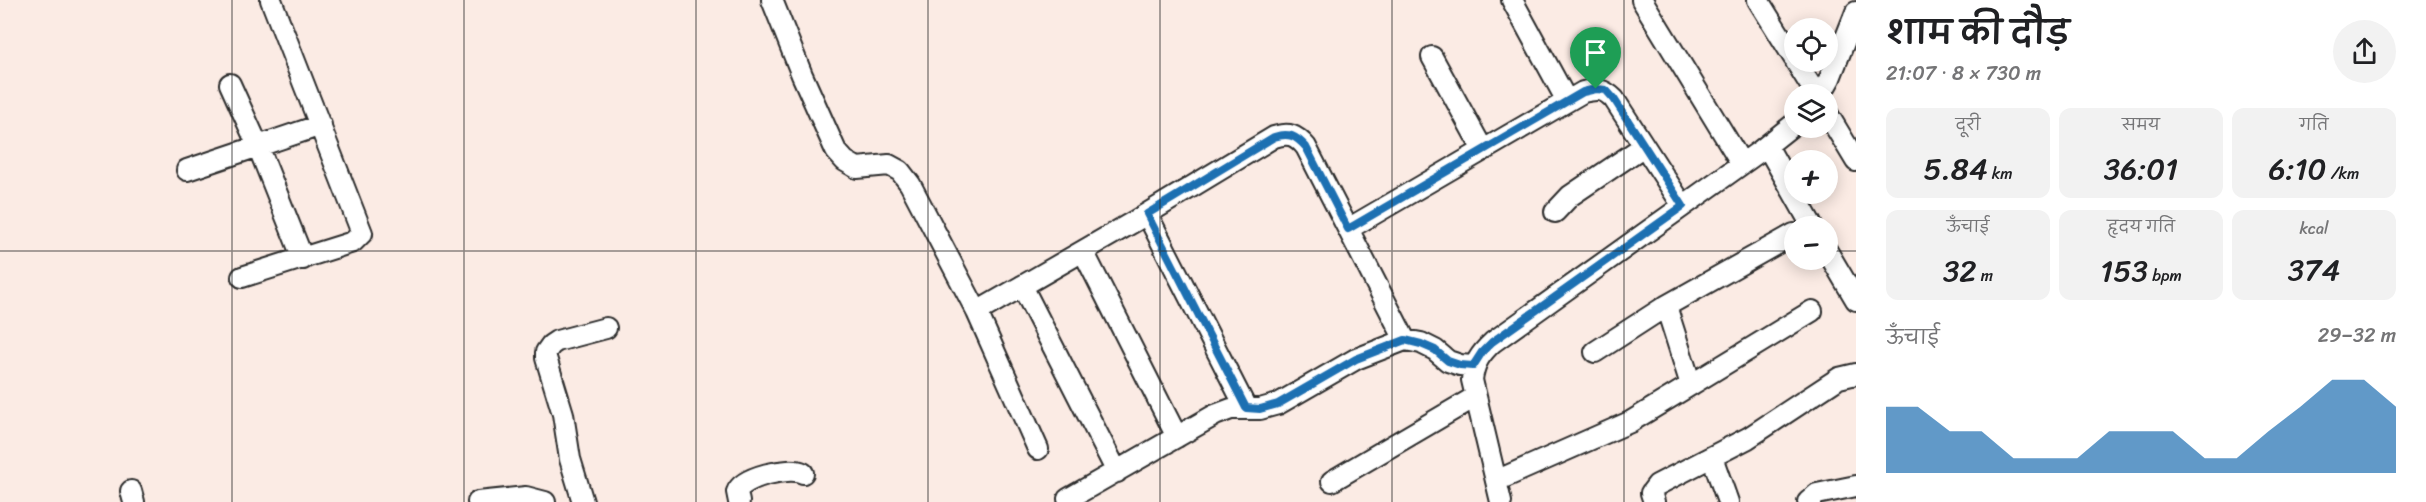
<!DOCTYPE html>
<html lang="hi">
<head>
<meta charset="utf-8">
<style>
	body { margin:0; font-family:Sriracha,"Playpen Sans Deva",sans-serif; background:#f2f2f2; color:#202124; height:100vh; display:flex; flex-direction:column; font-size:22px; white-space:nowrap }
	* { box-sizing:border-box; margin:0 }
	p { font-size:20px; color:#757577 }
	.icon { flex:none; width:33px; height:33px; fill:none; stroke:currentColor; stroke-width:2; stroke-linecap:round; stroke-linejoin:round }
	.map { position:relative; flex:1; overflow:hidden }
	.side { display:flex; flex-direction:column; background:#fff; width:570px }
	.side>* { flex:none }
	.tools { position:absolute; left:1784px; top:18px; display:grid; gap:12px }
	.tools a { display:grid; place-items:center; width:54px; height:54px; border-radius:50%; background:#fff; box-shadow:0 3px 15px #0003; font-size:30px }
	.pin { position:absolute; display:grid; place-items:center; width:51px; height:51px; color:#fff; margin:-62px -26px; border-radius:50% 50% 50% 0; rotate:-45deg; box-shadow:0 0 6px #0007 }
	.pin .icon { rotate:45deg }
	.round { display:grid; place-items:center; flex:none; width:63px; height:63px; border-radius:32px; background:#f2f2f2 }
	.summary { display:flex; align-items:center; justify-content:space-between; height:102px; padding:0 30px }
	h1 { font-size:33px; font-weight:600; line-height:45px }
	.metrics { display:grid; grid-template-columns:repeat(3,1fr); gap:9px; height:102px; padding:6px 30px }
	.metrics div { display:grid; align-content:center; border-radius:12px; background:#f2f2f2; text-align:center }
	.metrics b { font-size:30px; font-weight:600 }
	.metrics small { font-size:16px; font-weight:400 }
	.metrics p { font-size:16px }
	.chart { height:168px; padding:12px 30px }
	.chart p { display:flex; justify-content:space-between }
	.chart svg { width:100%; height:108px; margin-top:6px; fill:#1f6fb2; opacity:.7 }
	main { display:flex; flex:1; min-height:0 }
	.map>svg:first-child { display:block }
</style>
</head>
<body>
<main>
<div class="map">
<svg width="1856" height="502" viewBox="0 0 1856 502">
	<rect width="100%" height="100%" fill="#fbebe4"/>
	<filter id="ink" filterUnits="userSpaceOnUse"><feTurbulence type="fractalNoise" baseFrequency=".0167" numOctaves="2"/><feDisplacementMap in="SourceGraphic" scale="12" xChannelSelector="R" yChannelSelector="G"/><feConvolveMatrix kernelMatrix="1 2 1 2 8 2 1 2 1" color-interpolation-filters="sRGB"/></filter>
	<g filter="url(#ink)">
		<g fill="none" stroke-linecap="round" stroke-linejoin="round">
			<defs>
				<path id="minor" d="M772,0L802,75L836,151L845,161L857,168L889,165L900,171L910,184L977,312L1038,449
					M1512,0L1567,101
					M1642,0L1742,164
					M1758,0L1794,58
					M1432,57L1483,150
					M1796,62L1816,94
					M230,84L258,146L303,259
					M1821,94L1830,78L1856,12
					M1827,113L1856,161
					M1767,146L1811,224
					M187,170L321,125
					M1555,212L1570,196L1644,146
					M1147,214L1246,408
					M1348,229L1583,92C1597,89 1603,88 1614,99L1683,206
					M1083,251L1177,437
					M1827,251L1856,300
					M242,277L353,242L362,233L271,0
					M1022,286L1117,472
					M1666,306L1691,385
					M977,312L1135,221L1274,137C1289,132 1296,135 1306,147L1405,340
					M1595,352L1666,306L1794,234
					M1712,457L1728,502
					M1332,481L1475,397
					M1496,481L1630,422L1812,311
					M131,491L134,502
					M1068,499L1215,415L1231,409H1260L1278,404L1356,359L1405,340L1421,343L1435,350L1448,361L1460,365L1473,366
					M478,502L526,497L545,502
					M583,502L570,459L563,414L546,358V352L551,345L557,341L606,328
					M739,502L737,492C742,477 789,466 803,473
					M1501,502L1472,380C1474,363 1480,354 1493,342L1760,151L1794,124
					M1654,502L1651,493L1657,485L1748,438L1839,378L1856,374
					M1808,502L1817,494L1856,486"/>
			</defs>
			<use href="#minor" stroke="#2b2b2b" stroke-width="24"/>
			<use href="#minor" stroke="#fff" stroke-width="20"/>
		</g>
	</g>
	<g fill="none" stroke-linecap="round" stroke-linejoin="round" filter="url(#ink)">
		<defs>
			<path id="route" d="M1596,89L1606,90L1614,99L1683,206L1492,342L1482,352L1473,366L1460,365L1448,361L1435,350L1421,344L1405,340L1356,359L1278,404L1260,409L1246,408L1147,214L1274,137C1289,132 1296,136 1306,147L1348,229L1583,92Z"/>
		</defs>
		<use href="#route" stroke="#fff" stroke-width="12"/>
		<use href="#route" stroke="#1f6fb2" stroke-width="8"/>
	</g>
	<path fill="none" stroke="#2b2b2b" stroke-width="1.5" stroke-opacity="0.55" d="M232,0V502M464,0V502M696,0V502M928,0V502M1160,0V502M1392,0V502M1624,0V502M0,251H1794M1827,251H1856"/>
</svg>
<div class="tools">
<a><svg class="icon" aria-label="locate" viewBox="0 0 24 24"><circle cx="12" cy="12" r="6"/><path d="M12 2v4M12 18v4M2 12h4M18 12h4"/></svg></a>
<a><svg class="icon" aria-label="layers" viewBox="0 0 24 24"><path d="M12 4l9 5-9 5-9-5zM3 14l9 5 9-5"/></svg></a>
<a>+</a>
<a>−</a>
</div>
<div class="pin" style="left:1596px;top:89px;background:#1e9e55"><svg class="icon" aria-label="arrive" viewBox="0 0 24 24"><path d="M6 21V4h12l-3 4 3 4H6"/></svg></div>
</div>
<section class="side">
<div class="summary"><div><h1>शाम की दौड़</h1><p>21:07 · 8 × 730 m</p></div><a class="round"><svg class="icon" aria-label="share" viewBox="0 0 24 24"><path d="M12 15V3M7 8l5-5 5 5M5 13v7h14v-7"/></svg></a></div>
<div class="metrics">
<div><p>दूरी</p><b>5.84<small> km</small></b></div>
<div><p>समय</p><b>36:01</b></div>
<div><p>गति</p><b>6:10<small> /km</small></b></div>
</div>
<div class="metrics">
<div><p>ऊँचाई</p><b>32<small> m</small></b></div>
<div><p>हृदय गति</p><b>153<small> bpm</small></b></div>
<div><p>kcal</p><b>374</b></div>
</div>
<div class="chart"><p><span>ऊँचाई</span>29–32 m</p>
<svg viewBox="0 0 160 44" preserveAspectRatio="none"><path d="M0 44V17L10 17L20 27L30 27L40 38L50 38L60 38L70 27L80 27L90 27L100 38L110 38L120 27L130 17L140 6L150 6L160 17V44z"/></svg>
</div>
</section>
</main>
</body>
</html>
